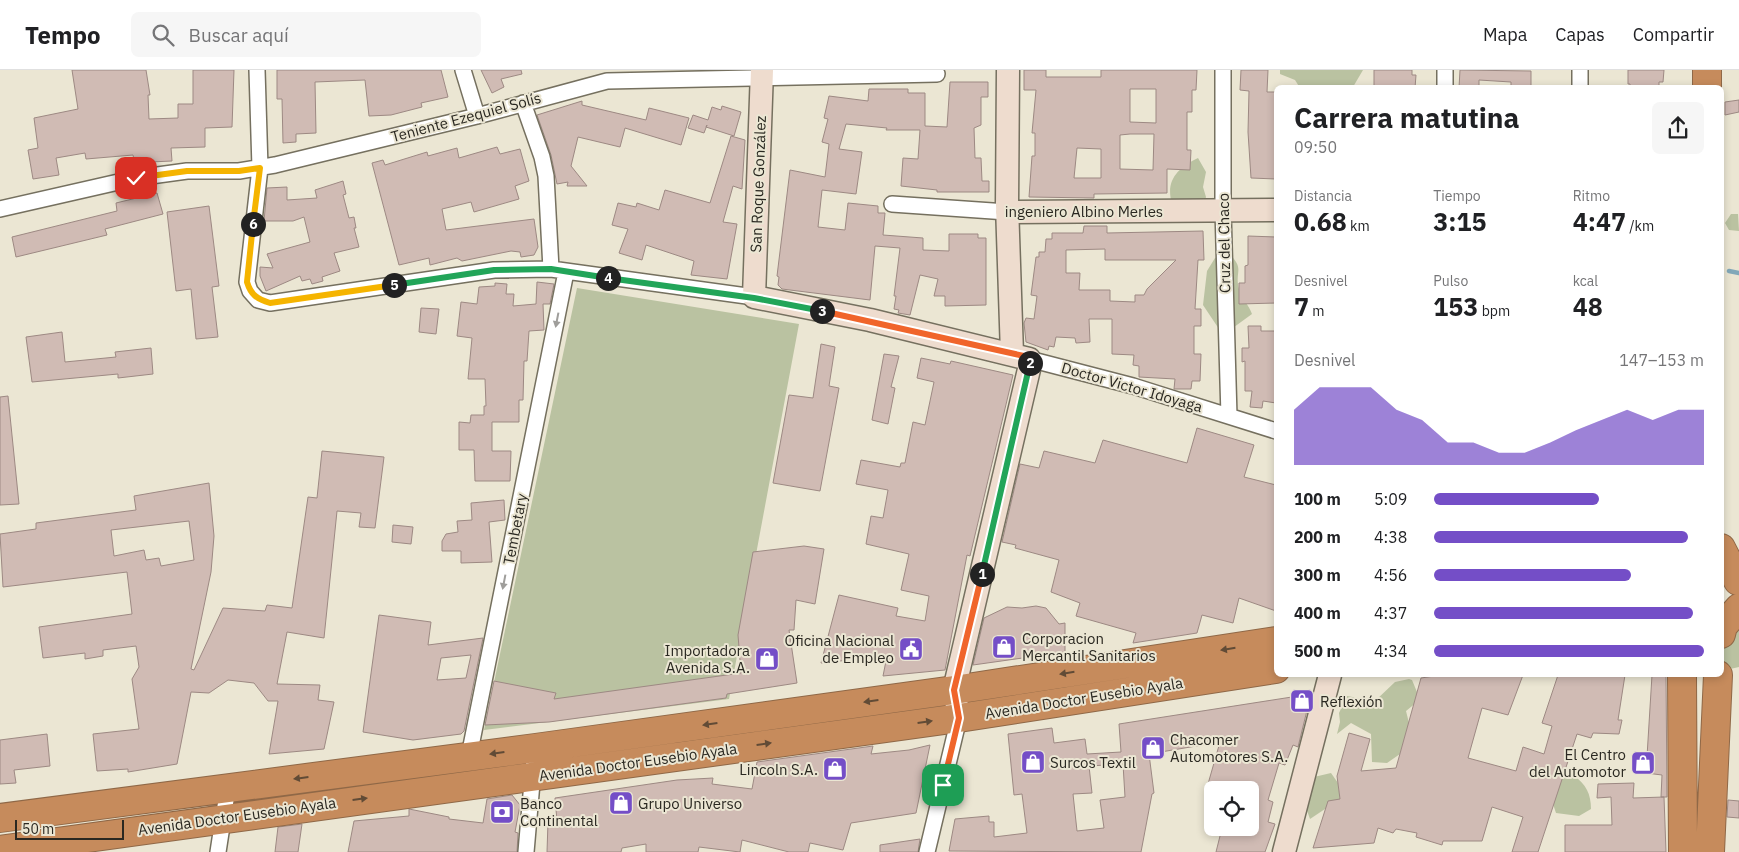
<!DOCTYPE html>
<html lang="es">
<head>
<meta charset="utf-8">
<style>
	body { margin:0; font-family:"IBM Plex Sans",sans-serif; background:#f6f6f6; color:#202124; height:100vh; display:flex; flex-direction:column; font-size:19px; white-space:nowrap }
	* { box-sizing:border-box; margin:0 }
	p { font-size:16px; color:#757577 }
	.icon { flex:none; width:28px; height:28px; fill:none; stroke:currentColor; stroke-width:2; stroke-linecap:round; stroke-linejoin:round }
	.map { position:relative; flex:1; overflow:hidden }
	.side { position:absolute; left:1274px; top:15px; width:450px; height:592px; display:flex; flex-direction:column; background:#fff; border-radius:8px; box-shadow:0 2px 8px #0003 }
	.side>* { flex:none }
	.controls { position:absolute; left:1204px; top:711px; display:grid; gap:10px }
	.controls a { display:grid; place-items:center; width:55px; height:55px; border-radius:8px; background:#fff; box-shadow:0 2px 8px #0003; font-size:25px }
	.scale { position:absolute; left:15px; bottom:12px; width:109px; box-sizing:border-box; padding-left:5px; border:2px solid #2a2821; border-top:0; font-size:14px; line-height:18px; white-space:nowrap; color:#2a2821; -webkit-text-stroke:4px #ebe6d3; paint-order:stroke }
	.pin { position:absolute; display:grid; place-items:center; width:42px; height:42px; color:#fff; margin:-21px; border-radius:10px; box-shadow:0 2px 8px #0006 }
	.km { position:absolute; width:25px; height:25px; margin:-12px; border-radius:50%; background:#222; color:#fff; font-size:14px; line-height:25px; text-align:center }
	.round { display:grid; place-items:center; flex:none; width:52px; height:52px; border-radius:8px; background:#f6f6f6 }
	.overview { display:flex; align-items:center; justify-content:space-between; height:85px; padding:0 20px }
	h1 { font-size:28px; font-weight:700; line-height:38px }
	.metrics { display:grid; grid-template-columns:repeat(3,1fr); gap:8px; height:85px; padding:5px 20px }
	.metrics div { display:grid; align-content:center }
	.metrics b { font-size:25px; font-weight:700 }
	.metrics small { font-size:14px; font-weight:400 }
	.metrics p { font-size:14px }
	.chart { height:140px; padding:10px 20px }
	.chart p { display:flex; justify-content:space-between }
	.chart svg { width:100%; height:90px; margin-top:5px; fill:#744ec7; opacity:.7 }
	ul { padding:0 20px; list-style:none; font-size:16px }
	li { display:grid; grid-template-columns:80px 60px 1fr; align-items:center; height:38px }
	li i { height:12px; border-radius:6px; background:#744ec7 }
	header { display:flex; align-items:center; gap:30px; box-sizing:border-box; height:70px; padding:0 25px; background:#fff; border-bottom:1px solid #e0e0e0 }
	header strong { font-size:24px }
	nav { display:flex; gap:28px; margin-inline-start:auto; font-size:18px }
	.search { width:350px; height:45px; background:#f6f6f6; display:flex; align-items:center; gap:12px; box-sizing:border-box; padding:0 18px; border-radius:8px; color:#757577; font-size:19px }
	.map>svg:first-child { display:block }
</style>
</head>
<body>
<header>
<strong>Tempo</strong>
<div class="search"><svg class="icon" aria-label="search" viewBox="0 0 24 24"><circle cx="10" cy="10" r="6"/><path d="M15 15l6 6"/></svg>Buscar aquí</div>
<nav><a>Mapa</a><a>Capas</a><a>Compartir</a></nav>
</header>
<div class="map">
<svg width="1739" height="782" viewBox="0 0 1739 782">
	<rect width="100%" height="100%" fill="#ebe6d3"/>
	<path fill="#bac2a1" d="M1280,0H1363L1353,17L1300,18L1295,10L1280,4Z
		M1198,88L1206,102L1203,117L1206,127L1201,143L1172,134C1165,110 1178,98 1198,88Z
		M1731,144H1738L1739,161L1729,160L1725,153Z
		M1228,183C1246,199 1234,201 1239,219C1241,228 1249,235 1252,244L1230,260L1219,259L1203,235L1207,201L1215,188Z
		M577,218L799,254L729,629L484,660Z
		M1739,557V597L1730,599L1721,592V567Z
		M1409,609L1412,610L1417,622V632L1406,641L1409,653L1400,684L1387,693L1372,692L1371,664L1351,653L1337,664L1340,652L1339,643L1347,626L1375,631L1395,612Z
		M1331,703L1338,713L1340,729L1310,749L1303,729L1314,707Z
		M1574,706C1586,714 1591,724 1591,739L1579,746L1556,743L1548,719L1562,708Z"/>
	<g fill="none" stroke-linecap="round" stroke-linejoin="round">
		<path stroke="#82a8b9" stroke-width="4.5" d="M1729,201L1739,203"/>
	</g>
	<path fill="#d0bbb4" stroke="#9d8983" fill-rule="evenodd" d="M72,0H146L150,25H148L149,49L178,48V34H193V0H234L232,57L205,58V77L171,78L172,91L150,92V94L135,95L133,85L86,89L85,83L56,88L59,105L33,109L28,80L38,78L34,48L78,39Z
		M277,0H441L448,27L421,33L422,37L391,45L369,46L365,10L315,12L316,63L296,64V72L283,73L282,29H277Z
		M481,0H521L522,4L501,9L504,17L492,23Z
		M1024,0H1046V7H1101V0H1197L1196,20H1192V42H1187V80H1191L1190,100L1167,99V123L1094,124V128L1029,127L1032,86H1035V63H1032L1036,20H1024ZM1130,19H1156V53L1130,52ZM1130,64H1154L1153,100L1120,99V65ZM1077,78L1101,79V108H1074Z
		M1241,0H1268L1267,22H1276V109L1251,108L1248,62L1249,21L1240,20Z
		M1374,0H1412V5H1416L1415,18H1374Z
		M1460,0L1531,1V18H1511V12L1479,10V18H1459Z
		M1628,0H1664L1663,12H1659V18H1630V14H1628Z
		M950,12H988V27H981V55L974,58L975,88H981L982,111H989V122H937V120L901,116L903,88L918,89L920,60H886L887,58L846,54L839,79L862,82L856,124L822,120L818,157L845,160L848,133L878,136V143H885L883,165L923,168V180L949,181V164H978V168H986V235L945,236V226H934L938,209L920,205L910,245L898,243L899,240L894,239L896,226H894L900,178L875,176L870,230L782,219L778,215L779,207L777,206L790,100L825,107L829,74L822,72L828,49L824,48L829,26L868,31L869,19H908V23H925V56L947,57Z
		M1739,30V42L1725,45V32Z
		M582,31V35L646,50L649,38L689,48L681,75L625,58L620,77L578,67L571,96L587,116H567L568,112L557,114L551,85L537,45Z
		M722,36L741,42L734,66L706,57L707,55L704,63L688,58L693,45L708,50L712,37L721,40Z
		M731,66L745,70L742,119L733,116L723,152L737,154L727,209L691,205L694,191L646,175L642,190L619,183L628,159L612,155L618,133L636,137L637,133L659,140L665,120L710,133Z
		M497,77L500,84L520,79L529,111L515,116L519,129L474,142L471,132L442,139L446,160L534,149L538,177L534,185L521,187L520,182L511,181L462,191L457,188L430,195L429,188L399,195L372,93L383,90L385,95L427,82L428,86L457,78L459,88Z
		M343,111L346,124L343,125L349,148L354,147L356,158H354L359,177L334,183L340,201L322,207L323,211L312,214L310,209L302,211L300,206L266,221L260,206V197L273,198L267,184L310,172L304,147L293,151H264L267,118L287,117V130L317,128L315,120Z
		M157,123L163,144L105,159L107,165L16,187L12,167L117,141L116,133Z
		M209,136L219,216L212,217L218,267L196,269L191,219L176,221L167,142Z
		M1084,156H1107V163L1203,161L1204,190H1198L1195,239H1201V256H1194V284H1201L1200,311H1192L1191,319H1174L1175,309L1139,307V296L1133,295L1134,285L1112,284V249H1089L1090,272L1076,273L1075,268L1056,267L1054,277L1049,276L1048,280L1026,272L1024,253L1026,248L1034,249L1037,226L1031,225L1036,187H1039V182H1045L1046,169H1052V163H1083ZM1105,179V190H1176L1147,219L1144,225H1135V232L1110,231V220H1079L1080,203H1066V180Z
		M1248,166L1276,167V233L1239,234V213H1245V196L1248,195Z
		M537,212L554,214L550,234H543L544,260L529,261L527,291H524L523,330H519V352H492V381H511L510,411H475L474,380H459V352L470,353L471,345H484V336H486L485,309H468L472,268L457,266L461,232L477,234L479,217L495,216V213L507,214L506,224H514L513,236L536,234Z
		M421,238L439,239L436,264L419,262Z
		M1248,256H1261V261H1276V333L1263,331L1262,338L1250,337L1252,321H1245V291L1242,292V278H1249Z
		M62,262L65,292L116,287L115,282L151,278L153,304L118,308V304L32,312L26,267Z
		M821,274L835,277L829,316L839,318L820,421L773,413L789,325L813,328Z
		M884,284L899,286L891,317L895,318L888,354L872,350Z
		M921,288L950,294L951,291L1013,305L970,486L967,485L945,600L883,606L887,586L821,593L839,525L898,538L896,546L925,551L929,526L901,520L909,484L866,474L871,446L883,448L888,420L856,414L861,390L900,397L901,393H905L913,352L925,355L934,312L917,308Z
		M8,326L19,434L0,435V327Z
		M1197,358L1254,375L1244,407L1276,415V541L1239,528L1233,553L1202,545L1197,563L1133,573L1136,563L1076,546L1080,533L1051,522L1059,490L1015,478L1016,475L1002,472L1020,394L1039,398L1044,381L1095,393L1103,370L1187,393Z
		M322,381L384,387L375,458L359,457L361,443L337,441L324,568L287,562L277,614L320,615L318,630L334,632L324,679L269,684L278,631H268L254,613L228,610L209,623L191,622L177,694L128,702V699L97,701L93,664L139,659L132,609L139,597L136,576L103,580V586L85,589V583L43,588L39,557L132,544L127,502L3,517L0,464L36,459V453L136,440L134,426L209,413L214,466L211,502L191,599L194,600L223,538L265,541L267,535L292,538L308,427L317,428ZM189,451L194,490L161,496L159,488L146,490L144,480L114,486L111,460Z
		M504,430L505,450L489,452L492,492L461,493V481H442V471L446,464L458,462L457,451L472,450L471,433Z
		M393,455L413,457L411,474L392,472Z
		M804,476L824,479L815,534L796,530L794,560H789L797,613L727,624L726,628L549,652L485,655L494,611L556,623L554,629L741,603L738,565L753,482Z
		M1036,536L1046,538L1059,554L1065,553V582L973,595L984,548L1007,537L1022,538Z
		M379,545L431,552L428,575L483,568L464,661L461,664L413,670L363,662ZM471,585L466,608L437,610L441,588Z
		M1441,605H1523L1508,645L1482,638L1468,688L1516,701L1523,677L1544,684L1552,656L1542,653L1558,605H1625L1618,650H1622L1619,664L1593,663L1591,668L1577,664L1538,782H1512L1523,747L1492,737L1482,771H1443L1442,775L1416,767L1417,763L1396,759L1393,763L1378,758L1374,773L1313,778L1328,731L1340,729L1337,706L1349,663L1370,669L1361,701L1396,698L1421,608Z
		M1652,605H1666L1667,727H1661L1662,705L1646,703Z
		M1311,624L1298,677L1293,675L1285,695L1279,693L1268,730L1273,732L1268,752L1275,754L1265,782H1216L1222,758H1250V720H1217L1218,716L1208,714L1220,672L1149,684L1154,723L1152,724L1141,782L949,781L955,749L989,746V752H994V767L1027,763L1022,724L1014,725L1008,664L1052,658L1054,673L1085,669L1087,684L1121,682L1119,654ZM1123,694L1125,727L1100,730L1104,758L1077,761L1073,724L1092,723L1089,696Z
		M47,664L50,696L14,700L16,713L0,714V670Z
		M930,675L916,743L851,753L843,780L810,773L808,782H789L742,770L740,782L699,777L698,782H646V774L622,778L621,782H547L548,752L557,751L555,728L677,710L713,708L712,714L752,719L757,692L873,676L871,684L909,680Z
		M1634,713L1633,728L1664,727L1666,782H1565V755H1612L1611,727L1597,728L1598,714Z
		M512,725L520,735L515,762L518,763L517,782H348L354,751L409,746V739L449,747V749L483,753L487,729Z
		M1728,730L1739,731V748L1727,747Z
		M302,754L298,782H275L278,757Z
		M920,769L918,782H880V775Z"/>
	<g fill="none" stroke-linecap="round" stroke-linejoin="round">
		<defs>
			<path id="street" d="M257,0L260,98L247,212L250,221L258,230L270,233L494,200L551,199L754,227
				M463,0L477,46
				M1223,0V140L1229,346
				M1445,0V18
				M1580,18V0
				M523,33L542,87L546,106L551,199
				M892,134L1007,142
				M0,139L136,108L187,101H239L275,95L477,46L607,11L937,4
				M1029,289L1133,316L1276,361
				M468,691L566,202
				M218,782L228,717
				M526,782L535,678
				M927,782L959,648"/>
			<path id="secondary" d="M762,0L754,227L870,250L1029,289L1030,295L954,620L957,636
				M1008,0L1007,135L1012,284
				M1007,142L1276,140
				M1284,782L1330,605"/>
			<path id="highway" d="M1707,18V0
				M1721,478L1738,511
				M1721,564L1723,556L1739,538
				M1682,605L1683,782
				M0,748L535,678L954,620L1276,571
				M0,780L959,648L1276,599
				M1710,782L1718,605"/>
		</defs>
		<use href="#street" stroke="#75705f" stroke-width="18"/>
		<use href="#secondary" stroke="#75705f" stroke-width="25"/>
		<use href="#highway" stroke="#8f6847" stroke-width="30"/>
		<use href="#street" stroke="#fff" stroke-width="15"/>
		<use href="#secondary" stroke="#eedcce" stroke-width="22"/>
		<use href="#highway" stroke="#c68b5c" stroke-width="28"/>
	</g>
	<defs><path id="oneway-solid" d="M-6-.8H1V-3.2L6.5 0L1 3.2V.8H-6Z" transform="scale(1.25)"/></defs>
	<g fill="#9f9e9b">
		<use href="#oneway-solid" transform="translate(557 250) rotate(101)"/>
		<use href="#oneway-solid" transform="translate(504 512) rotate(101)"/>
	</g>
	<g fill="#614b36">
		<use href="#oneway-solid" transform="translate(1228 579) rotate(171)"/>
		<use href="#oneway-solid" transform="translate(1067 603) rotate(171)"/>
		<use href="#oneway-solid" transform="translate(871 631) rotate(172)"/>
		<use href="#oneway-solid" transform="translate(925 652) rotate(-8)"/>
		<use href="#oneway-solid" transform="translate(710 654) rotate(172)"/>
		<use href="#oneway-solid" transform="translate(764 674) rotate(-8)"/>
		<use href="#oneway-solid" transform="translate(497 683) rotate(172)"/>
		<use href="#oneway-solid" transform="translate(301 708) rotate(173)"/>
		<use href="#oneway-solid" transform="translate(360 729) rotate(-7)"/>
	</g>
	<g fill="none" stroke-linecap="round" stroke-linejoin="round">
		<defs>
			<path id="split-1" d="M943,715L959,648L954,620L982,504"/>
			<path id="split-2" d="M982,504L1030,293"/>
			<path id="split-3" d="M822,241L1024,286L1029,288L1030,293"/>
			<path id="split-4" d="M608,208L754,228L822,241"/>
			<path id="split-5" d="M394,215L494,200L551,199L608,208"/>
			<path id="split-6" d="M253,154L247,212C251,225 257,229 270,233L394,215"/>
			<path id="split-7" d="M136,108L187,101H239L260,98L253,154"/>
		</defs>
		<use href="#split-1" stroke="#fff" stroke-width="10"/>
		<use href="#split-2" stroke="#fff" stroke-width="10"/>
		<use href="#split-3" stroke="#fff" stroke-width="10"/>
		<use href="#split-4" stroke="#fff" stroke-width="10"/>
		<use href="#split-5" stroke="#fff" stroke-width="10"/>
		<use href="#split-6" stroke="#fff" stroke-width="10"/>
		<use href="#split-7" stroke="#fff" stroke-width="10"/>
		<use href="#split-1" stroke="#f0652b" stroke-width="6"/>
		<use href="#split-2" stroke="#22a559" stroke-width="6"/>
		<use href="#split-3" stroke="#f0652b" stroke-width="6"/>
		<use href="#split-4" stroke="#22a559" stroke-width="6"/>
		<use href="#split-5" stroke="#22a559" stroke-width="6"/>
		<use href="#split-6" stroke="#f5b400" stroke-width="6"/>
		<use href="#split-7" stroke="#f5b400" stroke-width="6"/>
	</g>
	<defs>
		<symbol id="shop-square" viewBox="-11 -11 22 22"><rect x="-9" y="-9" width="18" height="18" rx="4" fill="#744ec7" stroke="#ebe6d3"/><path d="M-5-2.5h2.3a2.7 3.5 0 0 1 5.4 0H5L5.5 6h-11ZM-1.5-2.5h3a1.5 2.3 0 0 0-3 0Z" fill="#fff"/></symbol>
		<symbol id="civic-square" viewBox="-11 -11 22 22"><rect x="-9" y="-9" width="18" height="18" rx="4" fill="#744ec7" stroke="#ebe6d3"/><path d="M-.6-6.5H3V-4.5H.6V-3L4-1V1h2V6H-6V1h2V-1L-.6-3ZM-1.2 2.5V6h2.4V2.5Z" fill="#fff"/></symbol>
		<symbol id="bank-square" viewBox="-11 -11 22 22"><rect x="-9" y="-9" width="18" height="18" rx="4" fill="#744ec7" stroke="#ebe6d3"/><path d="M-6-4H6V4H-6ZM0-2.3a2.3 2.3 0 1 0 0 4.6a2.3 2.3 0 1 0 0-4.6Z" fill="#fff"/></symbol>
	</defs>
	<g fill-rule="evenodd">
		<use href="#shop-square" x="990" y="563" width="28" height="28"/>
		<use href="#civic-square" x="897" y="565" width="28" height="28"/>
		<use href="#shop-square" x="753" y="575" width="28" height="28"/>
		<use href="#shop-square" x="1288" y="617" width="28" height="28"/>
		<use href="#shop-square" x="1139" y="664" width="28" height="28"/>
		<use href="#shop-square" x="1019" y="678" width="28" height="28"/>
		<use href="#shop-square" x="1629" y="679" width="28" height="28"/>
		<use href="#shop-square" x="821" y="685" width="28" height="28"/>
		<use href="#shop-square" x="607" y="719" width="28" height="28"/>
		<use href="#bank-square" x="488" y="728" width="28" height="28"/>
	</g>
	<g text-anchor="middle" dominant-baseline="central" stroke-width="4" stroke-linejoin="round" paint-order="stroke">
		<g font-size="15" fill="#2a2821" stroke="#ebe6d3">
			<text transform="translate(466 47) rotate(-15)">Teniente Ezequiel Solís</text>
			<text transform="translate(758 114) rotate(-88)">San Roque González</text>
			<text x="1084" y="141">ingeniero Albino Merles</text>
			<text transform="translate(1224 173) rotate(-91)">Cruz del Chaco</text>
			<text transform="translate(1132 317) rotate(16)">Doctor Victor Idoyaga</text>
			<text transform="translate(515 459) rotate(-79)">Tembetary</text>
			<text transform="translate(1084 628) rotate(-9)">Avenida Doctor Eusebio Ayala</text>
			<text transform="translate(638 692) rotate(-8)">Avenida Doctor Eusebio Ayala</text>
			<text transform="translate(237 746) rotate(-8)">Avenida Doctor Eusebio Ayala</text>
		</g>
		<g font-size="15" fill="#2a2821" stroke="#ebe6d3" text-anchor="start">
			<text x="1022" y="568">Corporacion<tspan x="1022" dy="17">Mercantil Sanitarios</tspan></text>
			<text x="894" y="570" text-anchor="end">Oficina Nacional<tspan x="894" dy="17">de Empleo</tspan></text>
			<text x="750" y="580" text-anchor="end">Importadora<tspan x="750" dy="17">Avenida S.A.</tspan></text>
			<text x="1320" y="631">Reflexión</text>
			<text x="1170" y="669">Chacomer<tspan x="1170" dy="17">Automotores S.A.</tspan></text>
			<text x="1626" y="684" text-anchor="end">El Centro<tspan x="1626" dy="17">del Automotor</tspan></text>
			<text x="1050" y="692">Surcos Textil</text>
			<text x="818" y="699" text-anchor="end">Lincoln S.A.</text>
			<text x="520" y="733">Banco<tspan x="520" dy="17">Continental</tspan></text>
			<text x="638" y="733">Grupo Universo</text>
		</g>
	</g>
</svg>
<div class="controls">
<a><svg class="icon" aria-label="locate" viewBox="0 0 24 24"><circle cx="12" cy="12" r="6"/><path d="M12 2v4M12 18v4M2 12h4M18 12h4"/></svg></a>
</div>
<div class="scale">50 m</div>
<div class="pin" style="left:943px;top:715px;background:#1e9e55"><svg class="icon" aria-label="arrive" viewBox="0 0 24 24"><path d="M6 21V4h12l-3 4 3 4H6"/></svg></div>
<div class="pin" style="left:136px;top:108px;background:#d93025"><svg class="icon" aria-label="check" viewBox="0 0 24 24"><path d="M5 12l5 5 9-10"/></svg></div>
<b class="km" style="left:982px;top:504px">1</b>
<b class="km" style="left:1030px;top:293px">2</b>
<b class="km" style="left:822px;top:241px">3</b>
<b class="km" style="left:608px;top:208px">4</b>
<b class="km" style="left:394px;top:215px">5</b>
<b class="km" style="left:253px;top:154px">6</b>
<section class="side">
<div class="overview"><div><h1>Carrera matutina</h1><p>09:50</p></div><a class="round"><svg class="icon" aria-label="share" viewBox="0 0 24 24"><path d="M12 15V3M7 8l5-5 5 5M5 13v7h14v-7"/></svg></a></div>
<div class="metrics">
<div><p>Distancia</p><b>0.68<small> km</small></b></div>
<div><p>Tiempo</p><b>3:15</b></div>
<div><p>Ritmo</p><b>4:47<small> /km</small></b></div>
</div>
<div class="metrics">
<div><p>Desnivel</p><b>7<small> m</small></b></div>
<div><p>Pulso</p><b>153<small> bpm</small></b></div>
<div><p>kcal</p><b>48</b></div>
</div>
<div class="chart"><p><span>Desnivel</span>147–153 m</p>
<svg viewBox="0 0 160 44" preserveAspectRatio="none"><path d="M0 44V17L10 6L20 6L30 6L40 17L50 22L60 33L70 33L80 38L90 38L100 33L110 27L120 22L130 17L140 22L150 17L160 17V44z"/></svg>
</div>
<ul>
<li><b>100 m</b>5:09<i style="width:61%"></i></li>
<li><b>200 m</b>4:38<i style="width:94%"></i></li>
<li><b>300 m</b>4:56<i style="width:73%"></i></li>
<li><b>400 m</b>4:37<i style="width:96%"></i></li>
<li><b>500 m</b>4:34<i style="width:100%"></i></li>
</ul>
</section>
</div>
</body>
</html>
